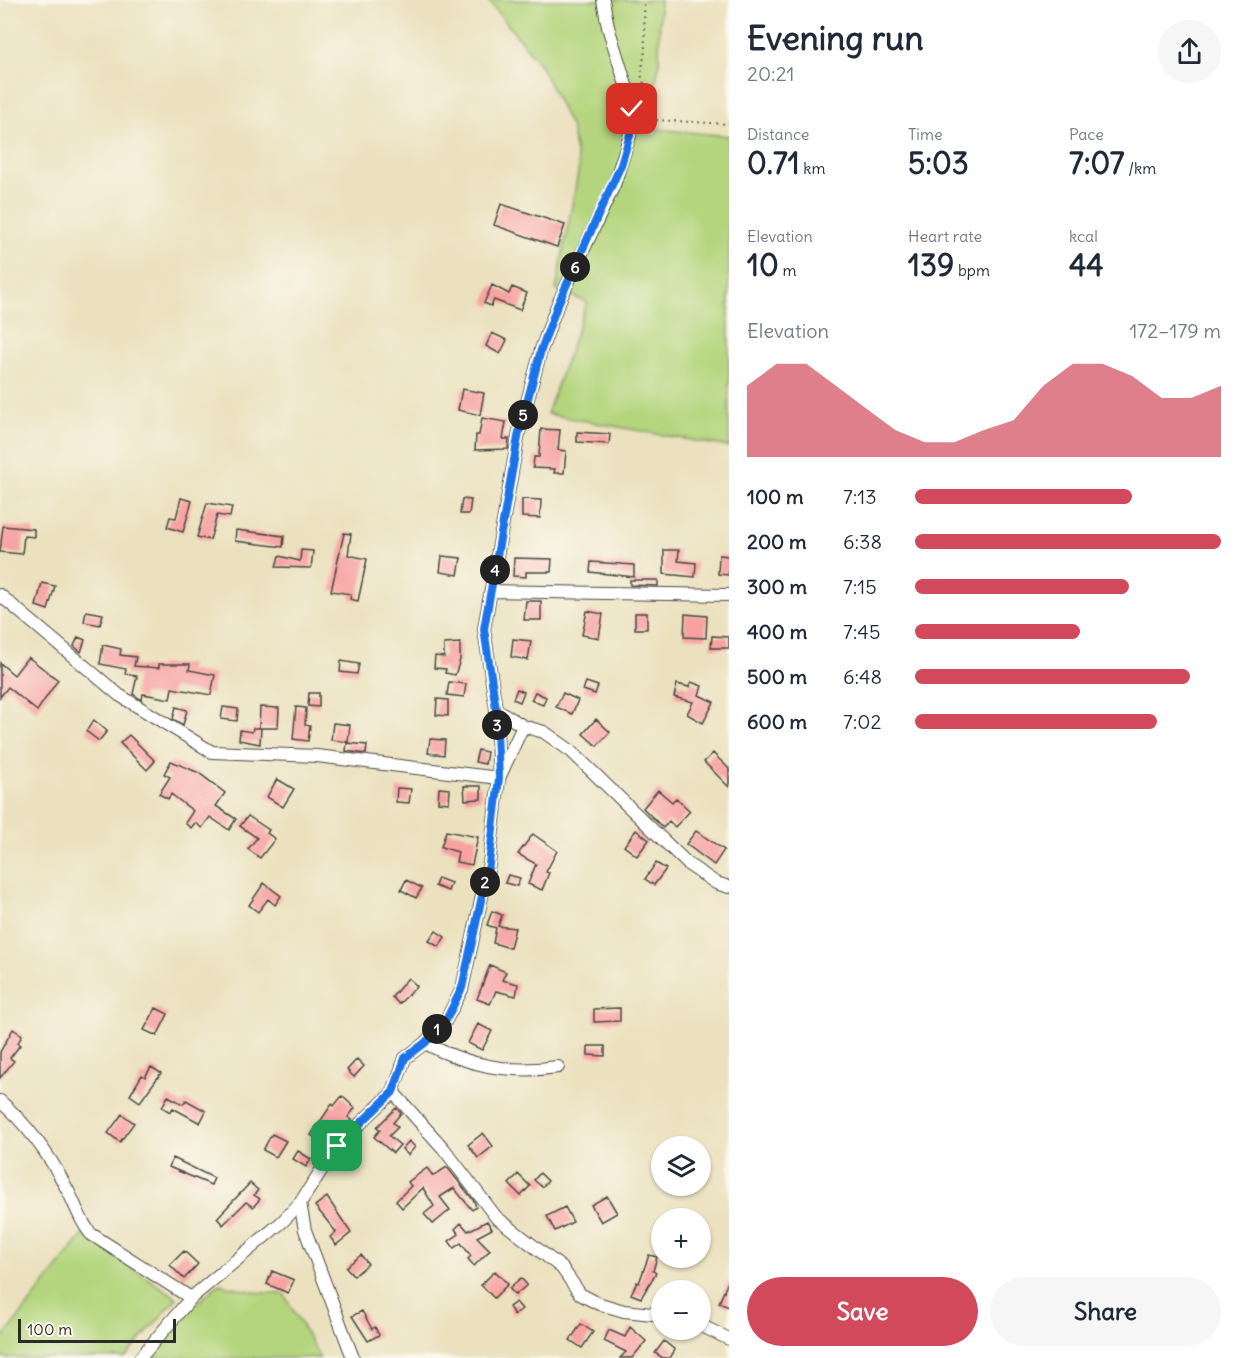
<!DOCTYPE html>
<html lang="en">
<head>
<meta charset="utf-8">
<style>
	body { margin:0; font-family:Delius,sans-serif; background:#f6f6f7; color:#1f2937; height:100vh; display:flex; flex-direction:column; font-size:22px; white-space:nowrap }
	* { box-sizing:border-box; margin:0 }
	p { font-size:20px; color:#747a83 }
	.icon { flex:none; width:33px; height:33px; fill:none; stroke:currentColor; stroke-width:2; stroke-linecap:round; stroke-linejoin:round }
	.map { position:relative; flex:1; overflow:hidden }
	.drawer { display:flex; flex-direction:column; background:#fff; width:510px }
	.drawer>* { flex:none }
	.fabs { position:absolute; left:651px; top:1136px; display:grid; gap:12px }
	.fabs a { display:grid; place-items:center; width:60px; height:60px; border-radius:50%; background:#fff; box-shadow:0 2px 4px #0004; font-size:30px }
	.scale { position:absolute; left:18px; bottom:15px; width:158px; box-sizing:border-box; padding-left:6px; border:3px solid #2b2b2b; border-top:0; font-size:16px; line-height:21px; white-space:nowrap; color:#2b2b2b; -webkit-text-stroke:4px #fbf7ec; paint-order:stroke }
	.pin { position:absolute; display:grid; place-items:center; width:51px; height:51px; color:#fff; margin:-26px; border-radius:12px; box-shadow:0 3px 9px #0006 }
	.km { position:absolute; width:30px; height:30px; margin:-15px; border-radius:50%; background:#222; color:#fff; font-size:16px; line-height:30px; text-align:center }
	.round { display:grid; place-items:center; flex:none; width:63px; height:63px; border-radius:32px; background:#f6f6f7 }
	.overview { display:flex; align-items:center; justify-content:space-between; height:102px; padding:0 18px }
	h1 { font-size:33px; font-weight:700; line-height:45px }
	.metrics { display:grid; grid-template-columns:repeat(3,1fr); gap:9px; height:102px; padding:6px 18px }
	.metrics div { display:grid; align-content:center }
	.metrics b { font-size:30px; font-weight:700 }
	.metrics small { font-size:16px; font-weight:400 }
	.metrics p { font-size:16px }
	.chart { height:168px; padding:12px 18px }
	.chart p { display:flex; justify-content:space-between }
	.chart svg { width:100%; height:108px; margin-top:6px; fill:#d1495b; opacity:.7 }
	.primary-button { display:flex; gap:12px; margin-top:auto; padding:12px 18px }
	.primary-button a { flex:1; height:69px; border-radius:36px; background:#d1495b; color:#fff; font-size:24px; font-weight:700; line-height:69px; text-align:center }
	.primary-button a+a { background:#f6f6f7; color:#1f2937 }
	ul { padding:0 18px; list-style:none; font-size:20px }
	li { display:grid; grid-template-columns:96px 72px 1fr; align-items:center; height:45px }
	li i { height:15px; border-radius:8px; background:#d1495b }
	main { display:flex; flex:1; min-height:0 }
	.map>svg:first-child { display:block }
</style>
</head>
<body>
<main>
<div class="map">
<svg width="729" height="1358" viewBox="0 0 729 1358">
	<rect width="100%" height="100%" fill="#fbf7ec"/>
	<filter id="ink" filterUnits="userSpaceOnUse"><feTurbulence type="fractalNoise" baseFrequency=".0167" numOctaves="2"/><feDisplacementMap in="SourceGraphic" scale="12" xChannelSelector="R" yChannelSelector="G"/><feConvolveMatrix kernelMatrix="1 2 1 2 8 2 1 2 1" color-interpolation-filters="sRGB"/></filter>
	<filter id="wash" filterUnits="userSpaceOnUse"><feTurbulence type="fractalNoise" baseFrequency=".008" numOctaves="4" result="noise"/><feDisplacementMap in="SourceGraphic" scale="24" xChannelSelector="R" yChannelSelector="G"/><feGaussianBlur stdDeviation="1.35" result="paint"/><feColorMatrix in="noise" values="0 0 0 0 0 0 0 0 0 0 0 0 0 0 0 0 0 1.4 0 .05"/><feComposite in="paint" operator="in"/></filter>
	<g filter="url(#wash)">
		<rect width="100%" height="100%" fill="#ebe1be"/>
		<path fill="#b4d57d" stroke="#708054" stroke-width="1.5" d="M488,0H660L659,66L645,128L729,136V447L547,414L587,302L556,290L579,168L571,128L541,66Z
			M83,1235L177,1298L125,1358H0V1342Z
			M219,1284L255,1292L284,1294L320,1358H151L190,1309Z"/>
		<g id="blocks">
			<path fill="#f7a2a1" d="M501,204L565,225L557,247L494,225Z
				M492,285L509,294L512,287L527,293L520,310L494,300L491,306L484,303Z
				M492,333L507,340L500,354L486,346Z
				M462,389L484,393L480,415L458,410Z
				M482,418L506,422L503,439H509L508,449L475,450L476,435H479Z
				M541,429L560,430L558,450L566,451L564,473H554L555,469L533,468L534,457H539Z
				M577,432L610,434L609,444L577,442Z
				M181,498L192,501L183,532L167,527L170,517L176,518Z
				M462,499L471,500L469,514H460Z
				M522,499L541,500L540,518L522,517Z
				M207,503L232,507L230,517L217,515L210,540L197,537Z
				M3,526L34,529V537L24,536L22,554L0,552Z
				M236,530L284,536L283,547L235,541Z
				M344,533L351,534L348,555L367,559L358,601L350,599L351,594L331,591Z
				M301,550L313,551L311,568L276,567L279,556L300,561Z
				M664,550H679L678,561L696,563L695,577L664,574Z
				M719,555L729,556V575L718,574Z
				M442,556L461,558L458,575L440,572Z
				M514,558L552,559L551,572H526V577L513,576Z
				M591,562L634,565V577L590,572Z
				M630,580H658V586L630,585Z
				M42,583L55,586L48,610L36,606Z
				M526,601H541V620H524Z
				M86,611L103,614L100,625L84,622Z
				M587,611L603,614L599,638L582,635Z
				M635,613H647V629H635Z
				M685,614L707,616L706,638L684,637Z
				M712,636L729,637V648H711Z
				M78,637L85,640L81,652L74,646Z
				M513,639L531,641L528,660L511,657Z
				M460,643V660L455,675L445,673L446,669L434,668L435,656L444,657V644Z
				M103,645L121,649L120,655L136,657L134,666L159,668V664H190L189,670L215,675L211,695L172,688L170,699L143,694L142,700L133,694L137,676L125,674L126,669L100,664Z
				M28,657L58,680L37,711L8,687L0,697V663L14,675Z
				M341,661L359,664L357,674L340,672Z
				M449,682L466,684L464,697L447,695Z
				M586,682L598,686L595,694L583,690Z
				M691,682L702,686L699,695L714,702L703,723L687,714L693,702L674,697L677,684L689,687Z
				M517,689L524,692L520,702L513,699Z
				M535,692L546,697L543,705L531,700Z
				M309,693H319V707L308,706Z
				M563,693L578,700L572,714L556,707Z
				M437,699L448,700V716L436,715Z
				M176,707L187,710L183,725L173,719Z
				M223,707L238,709L237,721L221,719Z
				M260,707L279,708L278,728H259Z
				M296,707L306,708L305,725L310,726L308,741L293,739Z
				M596,719L610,732L597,746L583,734Z
				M94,720L107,731L99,741L86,731Z
				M333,723L350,725L348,742L331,740Z
				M253,728H261L260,744L239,740L240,730L252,732Z
				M129,735L155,761L147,770L120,743Z
				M430,739L445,740L444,755L428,753Z
				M347,743L367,745L366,754L346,751Z
				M478,750L487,752L485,764L475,762Z
				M713,753L729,769V787L704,762Z
				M171,761L199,773L225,793L216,806L236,819L229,830L210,817L202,828L195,823L191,828L185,823L193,811L171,794L168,799L159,794L170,777L164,774Z
				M277,779L294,789L283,807L267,797Z
				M464,786H481V799L465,800Z
				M397,788L411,789L409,803L396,802Z
				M439,788L450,789L449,803L438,802Z
				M658,790L672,802L676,798L690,811L675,827L669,821L663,828L643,808Z
				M248,816L269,830L267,833L275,839L260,858L248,849L257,838L240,826Z
				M636,830L649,840L637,856L624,846Z
				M446,831L478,837L472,865L456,862L458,852L441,847Z
				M696,831L724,850L714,865L686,844Z
				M533,834L557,851L546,872L549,873L542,890L528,884L536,864L518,854Z
				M656,863L666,869L654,885L645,879Z
				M508,875L520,878L517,886L505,883Z
				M438,878L451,883L448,891L435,886Z
				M406,880L422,888L416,898L401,890Z
				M264,883L281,896L275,905L268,899L258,912L249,905Z
				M492,911L502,915L498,926L515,928L510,948L493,943L496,928L487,925Z
				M436,931L445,937L439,947L429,941Z
				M490,965L506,972L502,980L518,984L516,996L496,991L490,1004L477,999Z
				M408,978L417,986L399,1004L392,997Z
				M156,1008L168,1014L157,1036L144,1030Z
				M620,1008V1021L594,1022V1009Z
				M478,1024L492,1031L482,1050L468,1043Z
				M13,1029L22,1035L18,1043L20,1045L10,1058L14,1061L0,1078V1052Z
				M588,1046H605V1056L588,1055Z
				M357,1059L364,1066L354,1077L347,1070Z
				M151,1067L161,1073L140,1102L130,1095L142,1075L145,1077Z
				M168,1096L183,1104L186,1100L206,1111L200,1123L173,1108L170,1112L162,1107Z
				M342,1096L355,1108L348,1117L352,1120L336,1135L329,1130L321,1142L311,1135L332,1104L334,1106Z
				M396,1108L401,1113L393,1123L398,1127L389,1136L400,1145L393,1153L374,1137L380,1130L377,1127Z
				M122,1114L134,1123L120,1142L108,1133Z
				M483,1133L493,1146L478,1158L468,1145Z
				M272,1134L286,1141L276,1157L263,1150Z
				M409,1141L415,1147L408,1155L402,1149Z
				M298,1151L311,1159L306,1167L293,1159Z
				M173,1158L214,1178L211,1185L169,1167Z
				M447,1167L474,1201L476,1207L472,1210L454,1188L440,1197L450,1210L433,1224L424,1214L434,1206L423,1188L402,1208L396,1201L411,1186L408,1182L427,1168L433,1176Z
				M540,1173L548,1181L542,1187L534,1180Z
				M518,1174L530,1186L521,1196L509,1184Z
				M250,1183L258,1190L254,1195L260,1199L253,1207L246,1202L223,1225L217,1218Z
				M607,1196L617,1213L601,1222L591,1205Z
				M327,1197L351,1233L336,1245L330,1237L336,1232L315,1206Z
				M565,1207L573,1222L555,1231L547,1216Z
				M487,1221L492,1229L477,1237L490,1250L474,1266L468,1259L471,1256L461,1243L454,1248L449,1241L459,1234L455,1229L461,1223L468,1231Z
				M184,1251L198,1264L184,1279L170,1265Z
				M361,1255L368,1264L354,1276L346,1267Z
				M649,1255L657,1257L653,1271L656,1273L641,1298L631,1294L637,1282L639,1283Z
				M272,1271L294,1280L288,1293L267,1284Z
				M495,1271L508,1284L494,1298L481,1285Z
				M521,1278L527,1285L515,1295L509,1288Z
				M729,1279V1307L719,1303Z
				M516,1302L522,1309L514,1315L509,1307Z
				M362,1311L372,1329L375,1327L379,1335L368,1341L352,1316Z
				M581,1324L593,1332L582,1348L570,1340Z
				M630,1327L646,1341L632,1358H620L626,1352L604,1341L609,1330L625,1337Z
				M664,1341L675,1350L670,1358H663L655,1353Z"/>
		</g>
	</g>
	<g filter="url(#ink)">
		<use href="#blocks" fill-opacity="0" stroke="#484641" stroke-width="1.5"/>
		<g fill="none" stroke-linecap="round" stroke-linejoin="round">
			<defs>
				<path id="minor" d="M491,591L729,595
					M0,595L119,695L212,752L317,756L499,778L523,726
					M496,709L523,726L544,732L571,751L689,865L716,883L729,887
					M425,1043C468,1066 510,1074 558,1067
					M393,1092L444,1149L496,1217L562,1268L580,1294L597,1303L624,1311L662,1315
					M0,1101C29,1126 50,1156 67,1189C76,1205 79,1220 91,1234L191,1298
					M300,1203L305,1230L353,1358
					M700,1325L729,1339
					M140,1358L191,1298L282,1222L300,1203L337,1146L393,1092L405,1058L425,1043L446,1020L462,989L489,864L499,778L496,709L484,629L519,432L541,350L557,306L614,185L630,135V98L608,27L603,0"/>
			</defs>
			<use href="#minor" stroke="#484641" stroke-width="14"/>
			<path stroke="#484641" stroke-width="2" stroke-dasharray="1.5 4.5" stroke-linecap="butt" d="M642,112L647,92L641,75L645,50L644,0
				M640,127L655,120L729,124"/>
			<use href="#minor" stroke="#fff" stroke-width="12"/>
		</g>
	</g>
	<g fill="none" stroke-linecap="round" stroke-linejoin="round" filter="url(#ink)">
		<defs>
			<path id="route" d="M337,1146L393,1092L405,1058L425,1043L446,1020L462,988L489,864L499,778L496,709L484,629L519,432L541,350L557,306L621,165L630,135L632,109"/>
		</defs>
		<use href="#route" stroke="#fff" stroke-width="12"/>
		<use href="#route" stroke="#1a73e8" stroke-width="8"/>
	</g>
</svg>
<div class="fabs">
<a><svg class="icon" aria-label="layers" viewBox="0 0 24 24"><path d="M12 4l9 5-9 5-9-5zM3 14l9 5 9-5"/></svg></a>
<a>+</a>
<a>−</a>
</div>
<div class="scale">100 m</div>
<div class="pin" style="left:337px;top:1146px;background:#1e9e55"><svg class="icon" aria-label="arrive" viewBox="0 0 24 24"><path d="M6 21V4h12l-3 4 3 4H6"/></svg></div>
<div class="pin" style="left:632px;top:109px;background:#d93025"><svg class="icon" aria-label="check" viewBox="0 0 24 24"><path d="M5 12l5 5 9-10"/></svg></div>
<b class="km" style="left:437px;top:1029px">1</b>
<b class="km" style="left:485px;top:882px">2</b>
<b class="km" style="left:497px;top:725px">3</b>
<b class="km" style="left:495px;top:570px">4</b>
<b class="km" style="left:523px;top:415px">5</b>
<b class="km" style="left:575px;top:267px">6</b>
</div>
<section class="drawer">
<div class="overview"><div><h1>Evening run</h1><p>20:21</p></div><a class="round"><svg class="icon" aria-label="share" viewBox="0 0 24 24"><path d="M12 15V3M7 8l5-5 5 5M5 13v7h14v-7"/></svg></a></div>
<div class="metrics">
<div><p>Distance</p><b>0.71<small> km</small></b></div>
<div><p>Time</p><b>5:03</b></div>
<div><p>Pace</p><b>7:07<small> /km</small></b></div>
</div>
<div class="metrics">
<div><p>Elevation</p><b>10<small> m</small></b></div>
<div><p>Heart rate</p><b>139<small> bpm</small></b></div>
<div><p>kcal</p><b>44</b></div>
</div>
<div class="chart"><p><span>Elevation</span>172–179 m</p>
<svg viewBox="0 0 160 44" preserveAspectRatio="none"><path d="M0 44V15L10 6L20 6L30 15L40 24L50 33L60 38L70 38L80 33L90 29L100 15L110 6L120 6L130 11L140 20L150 20L160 15V44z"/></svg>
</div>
<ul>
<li><b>100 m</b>7:13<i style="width:71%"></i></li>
<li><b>200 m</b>6:38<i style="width:100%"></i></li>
<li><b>300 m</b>7:15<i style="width:70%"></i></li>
<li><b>400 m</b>7:45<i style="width:54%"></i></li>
<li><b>500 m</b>6:48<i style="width:90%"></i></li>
<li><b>600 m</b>7:02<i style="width:79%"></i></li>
</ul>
<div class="primary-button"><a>Save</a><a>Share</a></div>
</section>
</main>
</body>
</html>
